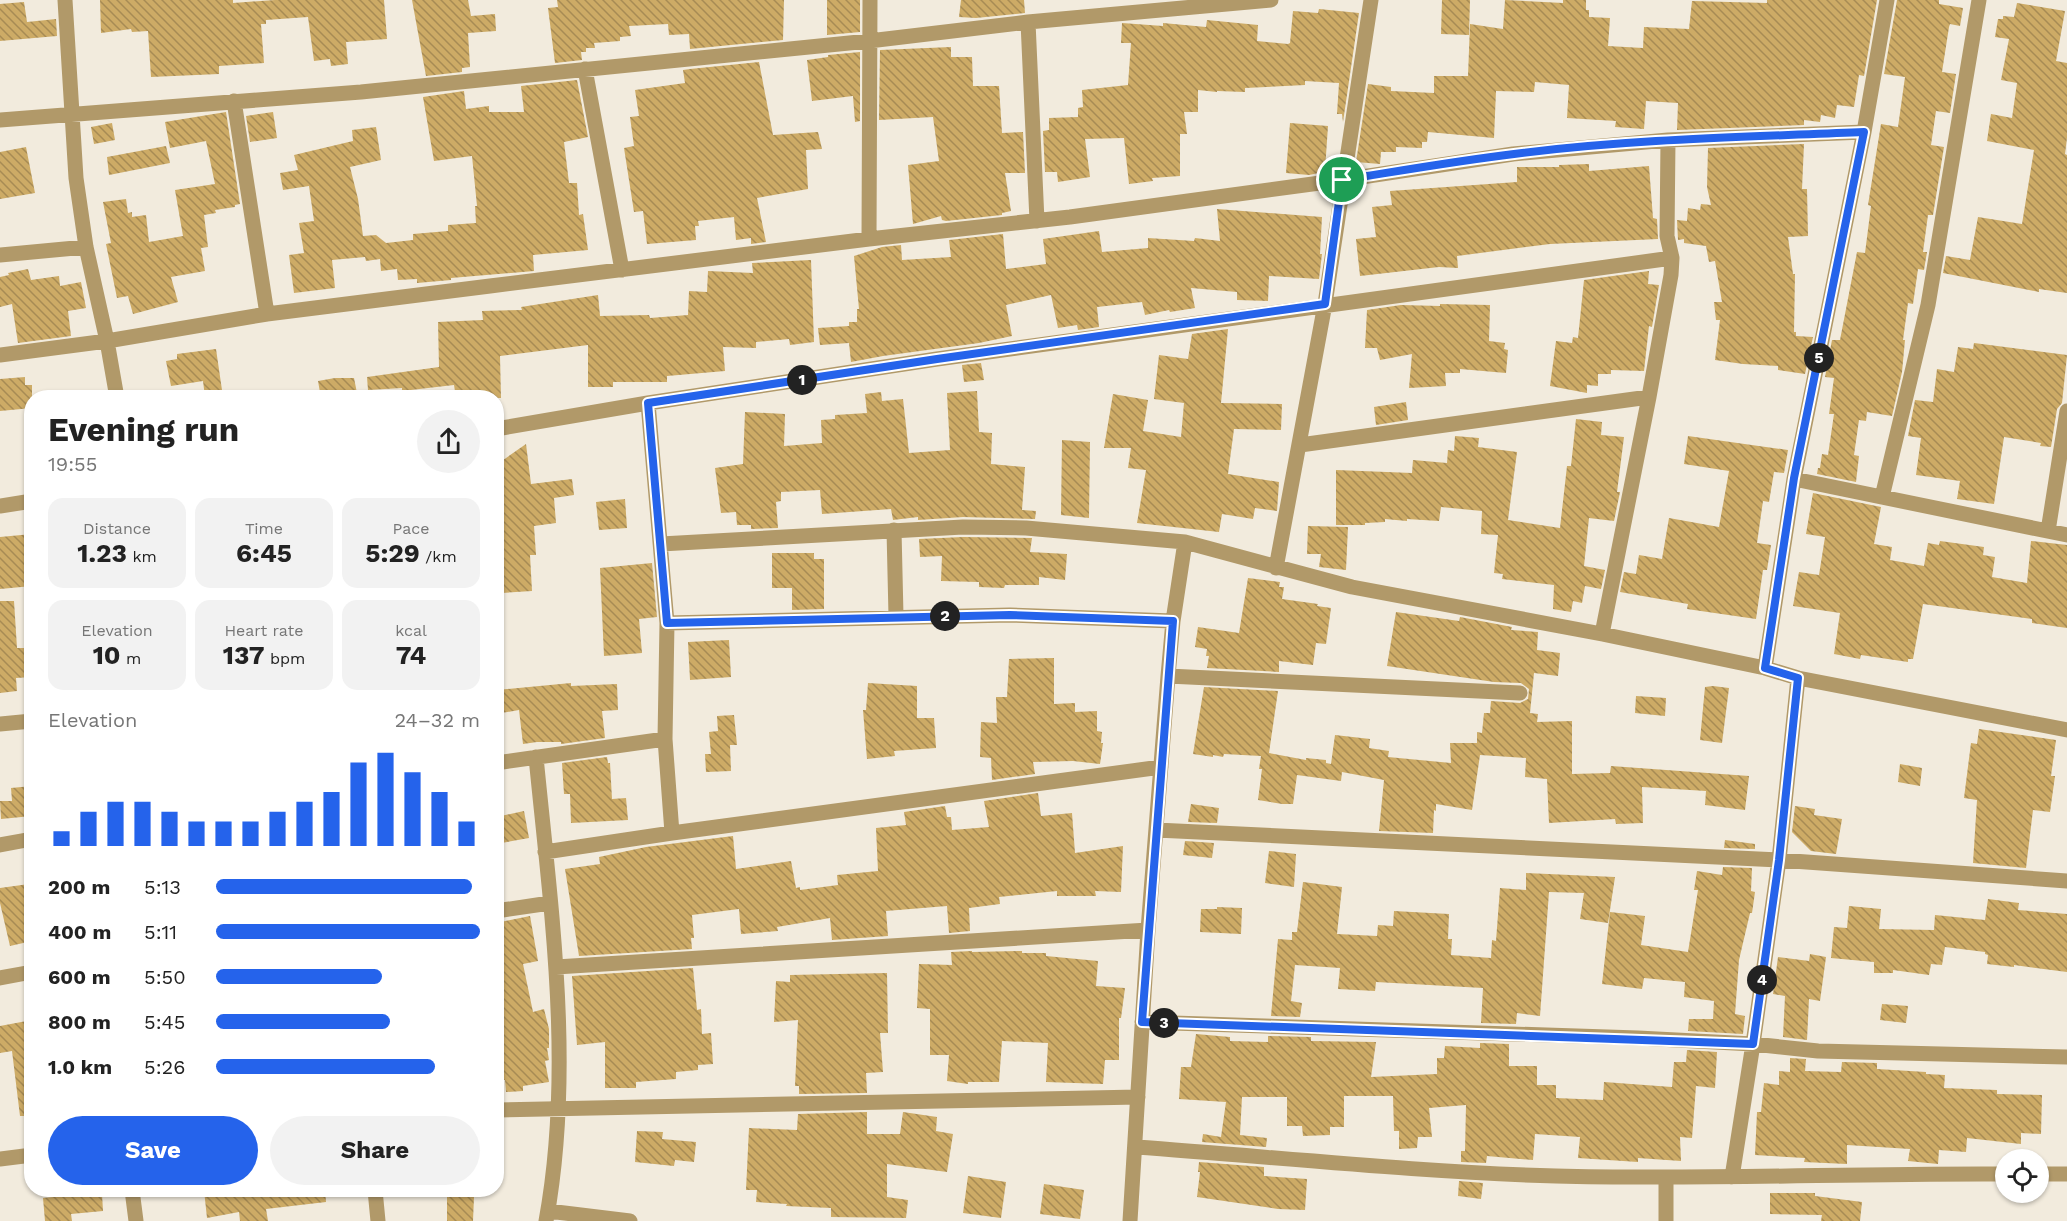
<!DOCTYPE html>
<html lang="en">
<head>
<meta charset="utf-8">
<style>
	body { margin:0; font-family:"Work Sans",sans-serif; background:#f2f2f2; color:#222; height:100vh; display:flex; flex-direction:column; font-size:22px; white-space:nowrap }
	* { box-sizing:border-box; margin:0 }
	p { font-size:20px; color:#767676 }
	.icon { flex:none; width:33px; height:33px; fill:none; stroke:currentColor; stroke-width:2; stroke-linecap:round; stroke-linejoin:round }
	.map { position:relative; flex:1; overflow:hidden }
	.side { position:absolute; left:24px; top:390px; width:480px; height:807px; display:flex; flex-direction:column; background:#fff; border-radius:24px; box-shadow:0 2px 4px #0004 }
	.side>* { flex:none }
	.buttons { position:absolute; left:1995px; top:1149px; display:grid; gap:12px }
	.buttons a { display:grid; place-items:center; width:54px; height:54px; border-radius:50%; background:#fff; box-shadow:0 2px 4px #0004; font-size:30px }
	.pin { position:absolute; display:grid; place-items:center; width:51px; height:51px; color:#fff; margin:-26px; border:3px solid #fff; border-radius:50%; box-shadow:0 2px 6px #0007 }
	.km { position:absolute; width:30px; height:30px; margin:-15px; border-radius:50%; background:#222; color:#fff; font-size:16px; line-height:30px; text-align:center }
	.round { display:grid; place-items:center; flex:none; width:63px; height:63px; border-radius:32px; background:#f2f2f2 }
	.head { display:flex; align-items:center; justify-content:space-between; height:102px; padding:0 24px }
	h1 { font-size:33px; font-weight:700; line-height:45px }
	.metrics { display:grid; grid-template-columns:repeat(3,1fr); gap:9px; height:102px; padding:6px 24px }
	.metrics div { display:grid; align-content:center; border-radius:15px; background:#f2f2f2; text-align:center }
	.metrics b { font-size:26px; font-weight:700 }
	.metrics small { font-size:16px; font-weight:400 }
	.metrics p { font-size:16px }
	.chart { height:168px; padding:12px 24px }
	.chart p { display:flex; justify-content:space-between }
	.chart svg { width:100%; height:108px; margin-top:6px; stroke:#2563eb; stroke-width:6 }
	.action { display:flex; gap:12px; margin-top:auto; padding:12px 24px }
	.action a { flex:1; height:69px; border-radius:36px; background:#2563eb; color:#fff; font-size:24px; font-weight:700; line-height:69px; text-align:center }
	.action a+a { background:#f2f2f2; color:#222 }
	ul { padding:0 24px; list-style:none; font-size:20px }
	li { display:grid; grid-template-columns:96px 72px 1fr; align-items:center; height:45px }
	li i { height:15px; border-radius:8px; background:#2563eb }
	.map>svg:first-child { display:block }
</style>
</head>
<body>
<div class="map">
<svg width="2067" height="1221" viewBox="0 0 2067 1221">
	<defs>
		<pattern id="building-back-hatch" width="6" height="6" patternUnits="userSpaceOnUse" patternTransform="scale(1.5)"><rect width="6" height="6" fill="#cdab66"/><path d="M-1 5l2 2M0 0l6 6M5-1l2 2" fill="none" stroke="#a78b54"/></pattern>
	</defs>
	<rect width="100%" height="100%" fill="#f2ebdd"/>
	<path fill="url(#building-back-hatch)" d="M100,0H233V3L275,0H384L387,39L346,42L348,64L331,66L330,59L314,61L308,17L266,20V24H261L264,63L219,66V74L151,77L148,31L132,32L131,29L101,33Z
		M412,0H468L471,16L495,14L496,31L468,33L470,67L462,68V72L426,76Z
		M557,0H784L783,40L690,49L689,34L669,35L668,24L629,26L631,36L620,37V41L594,43L595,48H586V52H581L582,60L555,63L548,8L558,7Z
		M827,0H860V32L827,35Z
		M961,0H1024L1025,13L976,18L959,17Z
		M1442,0H1470L1469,35L1441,34Z
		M1505,0L1563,3V0H1586V10H1589V17L1610,18L1608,46L1643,48L1644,27L1689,29L1692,1L1767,3V0H1877L1864,76L1859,75L1854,107L1837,105L1835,118L1821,115L1820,122L1804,120V125L1677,130L1678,103L1646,101L1644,129L1615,127L1616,121L1567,118L1569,85L1535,82L1534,92L1496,91L1494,138L1428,132L1427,142H1422V148L1396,147V152H1381L1380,164L1356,162L1368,84L1391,87V91L1434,93V76H1468L1470,24L1503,29Z
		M1897,0H1939V4L1963,8L1960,26L1950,24L1949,27L1942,72L1956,74L1950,113L1936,111L1931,145L1944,147L1933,215H1928L1923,252H1927L1924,270L1918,269L1913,304L1908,303L1903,340H1905L1902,372L1892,416L1867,412L1866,421L1859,420L1854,455L1859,456L1856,482L1817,474L1818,468H1820L1822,454L1828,455L1834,414H1829L1834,378L1825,377L1832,340H1840L1857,252L1865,253L1871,206L1868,205L1881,124L1898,127L1905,77L1884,74Z
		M24,2L27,22L56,19L57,36L0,41V4Z
		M2017,3L2065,11L2056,61L2067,63V138L2065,154L2067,155V293L2039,289V292L1943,273L1946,256L1970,260L1978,217L2022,224L2034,150L1987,141L1991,114L2012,118L2017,83L2001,80L2009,39L1995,37L1998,19H2003V16L2014,17Z
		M1319,9L1359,13L1343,122L1342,114H1337L1339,83L1305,81V85L1245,88V92L1217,91V92L1198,90V112H1184L1187,134H1180V176L1152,178L1153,181L1129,184L1124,138L1085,139L1090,177L1058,182L1057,172H1045L1043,131L1049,130V118L1078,117V108L1083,107L1082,90L1128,85L1131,43H1121L1122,23L1163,26V23L1206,27L1207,20L1258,25L1257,41L1288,44L1290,43L1293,11L1318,13Z
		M951,47V57H972L973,86H999L1002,133L1023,132L1025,173H1005L1011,211L1002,213V215L946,221L942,220L941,216L913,224L908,165L939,161L933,117L879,120L880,50Z
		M860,52V121L855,122L853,96L812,101L807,60L828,57V55Z
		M759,62L773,135L818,132L822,149L806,150L808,189L757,198L766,242L751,244V238L736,240L734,217L698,221L699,226H695L696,240L647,244L643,211L634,212L624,148L634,146L630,117L639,116L635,90L685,83L683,70L690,69Z
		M577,80L588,137L564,142L569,183H577L579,215L583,214L588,250L533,255L534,271L451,278V280L417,283V279L398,280L397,269L381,271L380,259L366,261L365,257L332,260L335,288L294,293L289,255L304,253L299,223L314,221L309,186L283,190L280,173L298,170L294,155L353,141L352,130L376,127L381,160L350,167L358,199L363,236L376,235L386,243L413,240V234L448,231V225L476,223L475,206H477L472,156L434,161L423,97L464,91L466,109L489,106V112H524L521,86Z
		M226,112L240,204L235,205V207L215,210L216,213L204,215L208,247L201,248L205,271L171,277L178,302L133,314L128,296L117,298L106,244L111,243L103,202L126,199L128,213L132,212V217L146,215L149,242L183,236L175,190L215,184L206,141L170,148L165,122Z
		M273,112L277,138L250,142L246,116Z
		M112,123L115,140L94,144L91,127Z
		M1290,123L1328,126L1325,170L1319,169V173L1309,175L1286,173Z
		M1804,144L1802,189H1807L1808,236L1788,237L1793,274H1795L1794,332H1796V336L1813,337L1805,374L1778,370V366L1743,364L1715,360L1720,320H1716L1714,302H1722L1715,261L1709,262L1706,246L1684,243V239L1678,240L1677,220L1687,221L1688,208L1700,210L1701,204L1711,205L1707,187L1708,148Z
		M166,146L170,163L109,175L107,157Z
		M26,147L35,193L0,199V152Z
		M1589,164V171L1649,166L1653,218L1657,219L1658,239L1550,244L1457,256L1458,268L1439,267L1360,276L1356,239L1376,237L1372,207L1392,205L1390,191L1517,182V167H1559V165Z
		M1217,209L1322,217L1320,254H1322L1319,279L1269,276L1268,301L1237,300V292L1191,288L1195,308L1170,312L1169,310L1145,315L1142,302L1097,307L1099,327L1078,330L1077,325L1058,328L1051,295L1006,305L1012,336L979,343L883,356L851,362L849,343L820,345L818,328L849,326V322H857V309H859L854,256L882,247L901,245L902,260L951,257L949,240L1003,234L1006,269L1046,264L1043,239L1099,231L1102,252L1148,248V238L1194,241L1195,238L1220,241Z
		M811,260L814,342L790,345L789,339L756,342V348L723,347L725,371L667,376V382H613V387H588V345L500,356L501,398H456L454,385L402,391V388L368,390L367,377L439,367L438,322L483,320L482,311L522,310L521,307L598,295L600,316L649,315L650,318L688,315L689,291L707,292L708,271L753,273L752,263Z
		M28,269L31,280L59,276L60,286L81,282L86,308L68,311L71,336L18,343L12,304L0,307V277L9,275L8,273Z
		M1649,271L1648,284L1659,285L1652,327L1649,326L1644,371L1611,370V374H1598V386L1587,385V393L1550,386L1556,341L1572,343L1573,337L1578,338L1584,280Z
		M1440,304L1490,305L1489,341L1505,343L1504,349L1508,350L1506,373L1460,369V373H1445L1446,386L1409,388L1412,354L1380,360L1377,348H1365L1367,310L1401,305L1440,306Z
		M1228,329L1221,403L1282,404L1281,430L1234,429L1228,474L1279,482L1277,511L1255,508L1253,519L1222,514L1219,532L1137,523L1146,470L1128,468L1131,448H1104L1113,394L1148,400L1143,431L1181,437L1184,403L1154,399L1159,355L1188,359L1192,334Z
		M1974,343L2067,355L2062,403L2057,409L2051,447L2040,446L2041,443L2004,437L1994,504L1957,499L1960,481L1916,475L1921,438L1908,436L1915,400L1933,402L1937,369L1954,372L1958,347L1973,349Z
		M216,349L223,397H205L203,381L171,386L166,361L177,359V354Z
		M981,363L984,380L964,382L962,365Z
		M25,377V385H32V408L0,411V379Z
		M335,378H354L358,398H321L318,381Z
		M977,391L979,432L992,433L991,464L1025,467L1022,510L1036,511L1035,519L963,517L918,520V517L893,520L891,509L822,514L820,490L781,492V501L776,502L778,528L751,529V525H737L736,512L721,513L715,468L743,464L745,412L785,414L784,446L822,443L821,420L835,419V415L867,413L865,394L881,392L882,401L903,399L909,453L950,450L947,393Z
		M1406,402L1408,420L1376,425L1374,407Z
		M1576,419L1602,422L1601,435L1624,437L1617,492H1620L1614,521L1589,518L1584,566L1605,570L1601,589L1585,586L1582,603L1573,601L1571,612L1553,609L1554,585L1502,579L1503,574L1494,573L1498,535L1481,534L1482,511L1441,507L1439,521L1407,519V521L1385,519V522L1365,523V525H1336V470L1412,473L1413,460L1447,463L1448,450L1454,451L1455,436L1479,438L1478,447L1517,452L1508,520L1560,528L1567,466H1571Z
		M1688,436L1788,450L1784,473L1774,472L1769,502L1763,501L1757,543L1771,545L1767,570H1763L1756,619L1687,609L1688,604L1620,592L1624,572L1636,574L1639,555L1662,559L1669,518L1719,527L1729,471L1684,464Z
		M1062,440L1090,442L1089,518L1061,515Z
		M526,444L531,484L572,479L574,495L554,498L556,523L534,526L536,555H530L532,591L502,593L496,542V465Z
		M1813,493L1881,507L1874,544L1892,547L1890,560L1924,566L1928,543L1939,545L1940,541L1984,547L1983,555L1995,557L1992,577L2027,583L2031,541L2067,545V628L2032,623V619L1923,604L1913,659H1908V662L1861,655L1860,659L1834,654L1840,613L1793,606L1799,572L1819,575L1825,537L1806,534Z
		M625,499L627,528L599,530L596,502Z
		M1308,526L1348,527L1346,570L1319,567L1321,554H1307Z
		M32,534V586L0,589V537Z
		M963,537L1032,538L1030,552L1067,554L1065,580L1039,577V585H1005L1004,588L979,587V582L941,581L942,556L920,557L919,539Z
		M772,553H814V559H824V609L792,610V588H772Z
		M652,563L657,617L639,619L642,653L604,656L600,568Z
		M1248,578L1280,582L1279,587H1284L1282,599L1318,604L1317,606L1331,608L1326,644L1316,643L1313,665L1279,661V672L1207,668L1209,656H1206L1207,649L1195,647L1198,627L1239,633Z
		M0,601H14L17,648H32V677L16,678L17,691L0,693Z
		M1396,612L1459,621L1460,617L1512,627L1511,630L1538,632L1537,650L1560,653L1558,676L1534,673L1530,713L1538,714L1537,722L1572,721V774L1610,773L1611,766L1749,776L1745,810L1705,805L1706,791L1642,787L1643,823L1616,824L1615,819L1549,823L1547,779L1525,777L1526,758L1480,755L1472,810L1436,804V811L1434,810L1433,833L1379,831L1384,780L1342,772L1341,781L1297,775L1293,804H1282L1258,800L1262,769H1259L1261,756L1224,754L1223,757L1213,755V757L1193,754L1204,687L1278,691L1269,753L1306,760V758L1326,760V763L1331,764L1335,735L1370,739L1369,748L1389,751L1388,757L1451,763L1450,743H1477V732L1482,733L1484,713H1490L1491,701L1520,703L1528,699L1529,689L1521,683L1494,682L1387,666Z
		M729,640L731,677L690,680L688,642Z
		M1054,658V704L1075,703V712L1097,711V731L1102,732L1101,743H1103L1100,764L1073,761L1033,762L1035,774L992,780L991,758L980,757L981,722L997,723L996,697H1007L1009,659Z
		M571,683V686L617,684L618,710L602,711L605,738L561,744V742H537L523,744L519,710L496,714V690Z
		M868,683L917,686V718H934L936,748L894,751L895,756L867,759L863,710H866Z
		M1713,686L1729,688L1722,743L1700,740L1705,687Z
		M1636,696L1666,698L1665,716L1635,713Z
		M734,715L737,745H730L731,771L706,772L705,754H711L709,732L718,731L717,716Z
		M1979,729L2056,740L2051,776H2055L2050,812L2033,810L2026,868L1973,863L1977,800L1964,798L1971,743L1977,744Z
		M607,757L608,763H610L612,799L626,798L628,820L571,823L570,794H564L562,763Z
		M1900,764L1922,768L1920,786L1898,782Z
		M32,786V816L1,819L0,801H12L11,788Z
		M1038,793L1041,816L1072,813L1075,853L1123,846L1121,892L1095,891L1096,896H1057V891L999,897L1000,904L969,908L970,931L949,933L947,906L886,911L888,936L832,940L830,918L777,927L778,931L741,934L739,909L692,915L694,938H691L692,949L579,956L565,869L600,864L599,857L646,847L733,836L736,869L791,861L796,888L800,887V890L838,885L837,875L878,871L876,828L906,825L904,812L945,806L947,817H951L952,830L989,827L984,801Z
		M1191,804L1219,808L1217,823L1188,822Z
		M1795,806L1815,809L1814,815L1842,819L1836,854L1811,851L1792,832Z
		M524,811L529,838L496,844V817Z
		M1725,840L1755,844V849L1724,848Z
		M1185,841L1214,843L1212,858L1183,855Z
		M1269,851L1296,854L1294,887L1265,883Z
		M1723,867L1752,868L1751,891L1755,892L1752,913H1750L1739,960L1735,1014L1745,1016L1743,1034L1688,1031L1689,1019H1713L1714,1001L1684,997L1685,982L1644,978L1642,989L1602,984L1610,912L1645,916L1641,945L1688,952L1698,890H1694L1697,871L1722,875Z
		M1526,873L1615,877L1608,923L1580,919L1584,893L1549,892L1540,1016L1517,1013L1516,1024L1481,1023L1483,988L1376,982L1375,991L1338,989L1340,968L1295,965L1291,1001L1302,1003L1300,1017L1271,1016L1278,939L1292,940V932H1297L1303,882L1342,887L1337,934L1377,936L1378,925L1393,926L1394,911L1449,914L1448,939H1452L1451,955L1491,958L1492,940L1496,941L1500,888L1526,890Z
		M29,884L32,905V941L10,946L0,903V888Z
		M1988,899L2019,903L2018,910L2067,914V972L2014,965V967L1987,964L1988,955L1985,954V952L1945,947L1942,965L1931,964L1929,975L1893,970V973H1874V962L1831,958L1834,927L1847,928L1849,906L1881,909L1879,929L1934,930L1935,915L1985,920Z
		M1217,907L1242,908L1241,934L1200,932L1201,909H1217Z
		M530,916L538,961L523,964L533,1012L544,1009L549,1029V1048H547L549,1060L545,1061L549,1082L523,1086V1091L506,1092L505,1080H499L496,1047V923Z
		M972,951V952L1022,951V953H1046V956L1098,961L1096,986L1125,988L1121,1018H1119V1060H1105L1103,1084L1046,1082L1048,1043L1002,1041L999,1082H968V1084L947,1081L949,1055H930V1009L917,1008L919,964L952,965L951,952Z
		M1810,954L1826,957L1820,1001L1809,999L1807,1040L1783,1037L1785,996L1773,994L1778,957L1809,961Z
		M693,968L697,1010L701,1009L702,1034L711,1033L713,1064L698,1065V1070L676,1072V1079L636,1082V1088H605V1042L577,1045L572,976Z
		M887,973L888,1033H880L883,1072L866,1073L867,1093L799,1094V1086H795L798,1020L774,1022L776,981L790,982V975Z
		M1882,1004L1908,1006L1906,1023L1880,1020Z
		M32,1020V1116H20L12,1051L0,1053V1026Z
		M1196,1034L1230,1037V1041L1268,1042V1036L1311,1037V1041L1376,1042L1371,1077L1437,1074V1058H1444L1445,1046L1480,1048V1043L1509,1044V1066H1537V1085H1556V1098L1603,1100L1604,1082L1672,1087L1674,1062H1686L1687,1050L1717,1052L1715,1088L1696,1086L1692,1138L1680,1137L1681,1161L1638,1158V1162L1578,1158L1580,1137L1535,1134L1533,1160L1487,1156L1486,1163L1461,1162V1151H1465L1466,1105L1429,1108L1432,1137H1418L1417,1148L1399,1149V1131H1394L1393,1096H1344V1127H1330V1135L1303,1136L1302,1126H1287V1097H1242L1240,1135L1267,1138L1266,1147L1202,1142L1203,1134L1221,1137L1226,1102L1179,1099L1181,1067H1191Z
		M1790,1058L1806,1059L1805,1071L1841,1072L1842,1062L1877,1063V1069L1926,1072V1074L1945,1075L1944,1088L1997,1090V1094L2042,1095L2041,1134L2021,1133V1144L1967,1138L1966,1152L1939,1150L1938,1164L1908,1161L1910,1149L1847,1145V1164L1804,1162L1805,1158L1755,1155L1757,1112H1761L1764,1083L1779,1085V1071L1790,1072Z
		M867,1112V1134H900L903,1112L937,1117L936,1131L953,1134L947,1172L887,1164V1197L908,1200L906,1218L831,1217V1208L786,1206L787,1204L756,1202L757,1190H746L749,1128L797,1130L798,1114Z
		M637,1131L663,1132L662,1139L696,1142L694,1162L675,1160L674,1166L635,1162Z
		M1199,1162L1264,1167V1176L1307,1179L1305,1210L1278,1209L1197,1197L1200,1172H1198Z
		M968,1176L1006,1182L1001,1218L963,1213Z
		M1459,1181L1483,1183L1481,1199L1458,1196Z
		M1044,1184L1084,1190L1080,1219L1040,1214Z
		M73,1190H97L98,1194H102L103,1211L71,1214L72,1221H45L43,1198L74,1195Z
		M204,1190H325L326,1202L266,1209L268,1221H240L239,1212L207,1218Z
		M447,1190H466V1197H474L473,1221H447Z
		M1770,1193H1815V1196L1862,1202L1860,1221H1821L1822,1215L1770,1214Z"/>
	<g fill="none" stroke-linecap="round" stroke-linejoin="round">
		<path stroke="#b19969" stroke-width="15" d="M65,0L76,178L86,247L107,341L117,398
			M1028,22L1037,221
			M585,69L622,270
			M234,101L267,314
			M0,120L361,92L869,41L1028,22L1271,0
			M869,239L870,0
			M0,255L86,247
			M0,355L107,341L267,314L490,286L869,239L1070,217L1342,180L1513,154L1668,140L1864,132
			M648,403L667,623L665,739L672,833
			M496,429L648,403L937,359L1672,258
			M1300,445L1649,397
			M1794,479L2067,535
			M1882,497L1928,305L1979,0
			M0,506L32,501
			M894,530L896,616
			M2048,531L2067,411
			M661,544L963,527L1026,528L1185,542L1352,587L1602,634L1765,668L1798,678L2067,730
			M1276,568L1325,304L1371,0
			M667,623L1010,615L1173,621
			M1602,634L1649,397L1671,275L1672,258L1667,236L1668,140
			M1765,668L1794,479L1864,132L1887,0
			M1168,676L1520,693
			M0,724L32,721
			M536,757C551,911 574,1068 546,1221
			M496,763L665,739
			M1156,830L1779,860L2067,881
			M0,845L32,839
			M545,852L672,833L1161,767
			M496,911L550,903
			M556,967L1148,930
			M0,978L32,972
			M1142,1022L1638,1038L1753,1044L1818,1051L2067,1057
			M496,1110L1138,1097
			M1136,1147C1276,1157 1416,1172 1556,1176C1706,1180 1856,1173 2006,1174
			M0,1159L32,1155
			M2038,1174H2067
			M1732,1177L1753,1044L1779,860L1798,678
			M132,1190L136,1221
			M375,1190L378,1221
			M548,1211L630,1221
			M1130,1221L1148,930L1168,676L1173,621L1185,542
			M1666,1221V1178"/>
	</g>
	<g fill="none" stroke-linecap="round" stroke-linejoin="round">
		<defs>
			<path id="route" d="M1864,132L1794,478L1765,668L1798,678L1779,860L1753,1044L1142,1022L1173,621L1010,615L667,623L648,403L937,359L1325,304L1342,180C1399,171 1456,161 1514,154C1630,139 1747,137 1864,132Z"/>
		</defs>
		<use href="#route" stroke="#fff" stroke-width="12"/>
		<use href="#route" stroke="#2563eb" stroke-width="8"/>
	</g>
</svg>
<div class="buttons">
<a><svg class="icon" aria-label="locate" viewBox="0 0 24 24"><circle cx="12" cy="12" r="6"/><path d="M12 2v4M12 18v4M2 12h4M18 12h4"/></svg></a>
</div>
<div class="pin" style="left:1342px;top:180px;background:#1e9e55"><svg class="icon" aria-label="arrive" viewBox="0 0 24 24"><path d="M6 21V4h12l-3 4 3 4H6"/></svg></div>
<b class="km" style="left:802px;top:380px">1</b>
<b class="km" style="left:945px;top:616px">2</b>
<b class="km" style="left:1164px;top:1023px">3</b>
<b class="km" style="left:1762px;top:980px">4</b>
<b class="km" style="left:1819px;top:358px">5</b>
<section class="side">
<div class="head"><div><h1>Evening run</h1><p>19:55</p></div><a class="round"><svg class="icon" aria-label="share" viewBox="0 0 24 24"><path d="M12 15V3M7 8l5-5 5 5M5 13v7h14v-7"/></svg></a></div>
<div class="metrics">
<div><p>Distance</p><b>1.23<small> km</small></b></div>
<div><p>Time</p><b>6:45</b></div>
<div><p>Pace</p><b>5:29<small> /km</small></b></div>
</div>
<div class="metrics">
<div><p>Elevation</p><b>10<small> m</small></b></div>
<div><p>Heart rate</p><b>137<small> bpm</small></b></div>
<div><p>kcal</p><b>74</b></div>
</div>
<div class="chart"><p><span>Elevation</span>24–32 m</p>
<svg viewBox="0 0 160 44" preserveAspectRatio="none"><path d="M5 44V38M15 44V30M25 44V26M35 44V26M45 44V30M55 44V34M65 44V34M75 44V34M85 44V30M95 44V26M105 44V22M115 44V10M125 44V6M135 44V14M145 44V22M155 44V34"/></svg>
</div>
<ul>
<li><b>200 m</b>5:13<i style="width:97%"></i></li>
<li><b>400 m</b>5:11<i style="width:100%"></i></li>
<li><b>600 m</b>5:50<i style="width:63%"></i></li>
<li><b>800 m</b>5:45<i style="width:66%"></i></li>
<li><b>1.0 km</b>5:26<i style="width:83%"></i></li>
</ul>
<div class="action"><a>Save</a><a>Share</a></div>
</section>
</div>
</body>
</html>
